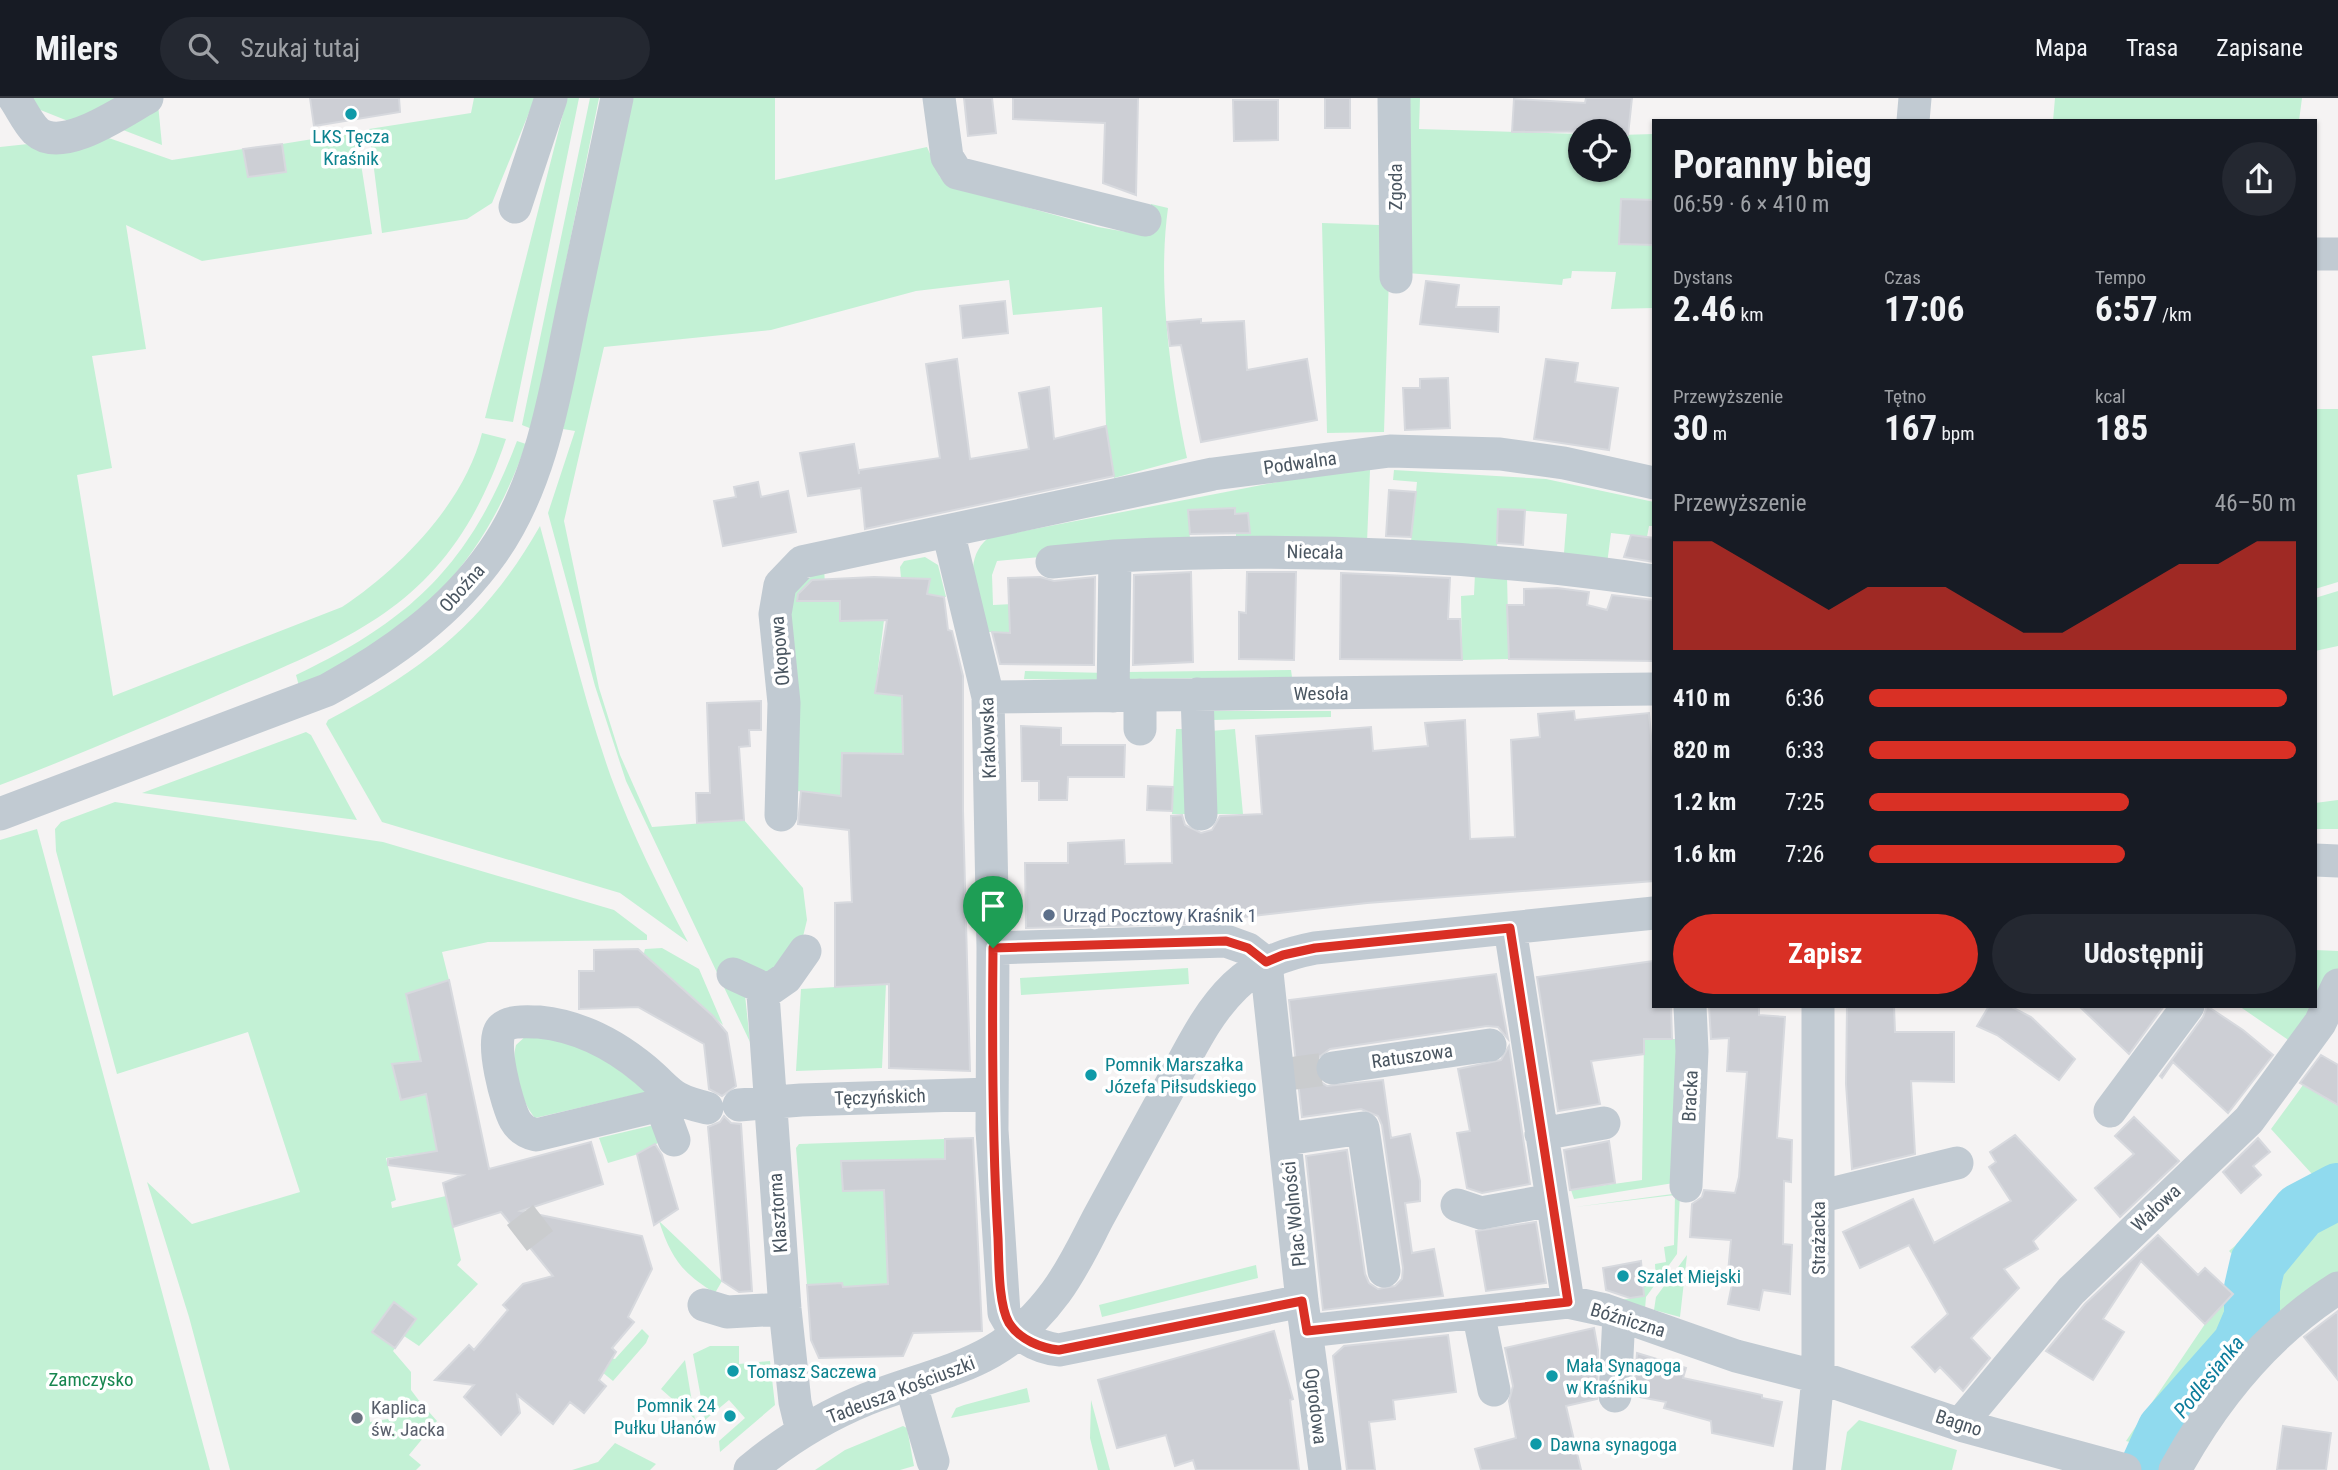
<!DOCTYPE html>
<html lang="pl">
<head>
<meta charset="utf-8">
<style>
	body { margin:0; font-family:"Roboto Condensed",sans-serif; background:#242831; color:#f1f3f6; height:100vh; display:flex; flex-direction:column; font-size:26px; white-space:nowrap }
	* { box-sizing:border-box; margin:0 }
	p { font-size:23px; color:#9ea1a6 }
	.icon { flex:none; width:38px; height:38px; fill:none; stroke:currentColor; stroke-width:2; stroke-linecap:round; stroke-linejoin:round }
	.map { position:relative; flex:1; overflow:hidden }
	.panel { position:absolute; left:1652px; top:21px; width:665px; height:889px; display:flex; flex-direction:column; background:#171b24; border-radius:0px; box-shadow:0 2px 5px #0004 }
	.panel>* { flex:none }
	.fabs { position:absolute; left:1568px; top:21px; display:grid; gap:14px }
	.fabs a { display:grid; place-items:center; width:63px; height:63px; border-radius:50%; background:#171b24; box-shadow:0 2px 5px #0004; font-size:35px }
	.pin { position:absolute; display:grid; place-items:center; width:60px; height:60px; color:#fff; margin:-72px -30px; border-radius:50% 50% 50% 0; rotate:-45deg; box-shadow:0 0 7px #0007 }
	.pin .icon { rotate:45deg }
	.round { display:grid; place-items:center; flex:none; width:74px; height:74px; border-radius:37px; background:#242831 }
	.summary { display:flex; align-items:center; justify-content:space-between; height:119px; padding:0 21px }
	h1 { font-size:38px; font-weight:700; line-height:52px }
	.figures { display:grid; grid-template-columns:repeat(3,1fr); gap:10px; height:119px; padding:7px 21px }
	.figures div { display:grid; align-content:center }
	.figures b { font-size:35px; font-weight:700 }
	.figures small { font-size:19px; font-weight:400 }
	.figures p { font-size:19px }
	.chart { height:196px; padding:14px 21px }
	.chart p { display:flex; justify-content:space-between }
	.chart svg { width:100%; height:126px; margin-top:7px; fill:#d93025; opacity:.7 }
	.action { display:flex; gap:14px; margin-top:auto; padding:14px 21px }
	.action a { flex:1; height:80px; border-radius:42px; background:#d93025; color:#fff; font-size:28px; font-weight:700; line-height:80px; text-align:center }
	.action a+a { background:#242831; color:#f1f3f6 }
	ul { padding:0 21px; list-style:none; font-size:23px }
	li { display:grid; grid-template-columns:112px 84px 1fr; align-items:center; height:52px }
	li i { height:18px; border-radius:9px; background:#d93025 }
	header { display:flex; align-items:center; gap:42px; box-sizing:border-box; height:98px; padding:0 35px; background:#171b24; border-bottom:2px solid #363941 }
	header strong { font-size:33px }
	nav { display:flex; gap:38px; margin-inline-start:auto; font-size:24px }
	.search { width:490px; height:63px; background:#242831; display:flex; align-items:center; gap:18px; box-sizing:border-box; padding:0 24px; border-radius:38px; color:#9ea1a6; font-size:26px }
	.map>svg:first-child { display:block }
</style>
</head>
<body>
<header>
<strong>Milers</strong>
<div class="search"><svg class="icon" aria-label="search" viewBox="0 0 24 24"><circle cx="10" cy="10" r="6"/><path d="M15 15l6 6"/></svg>Szukaj tutaj</div>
<nav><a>Mapa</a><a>Trasa</a><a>Zapisane</a></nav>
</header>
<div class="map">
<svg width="2338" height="1372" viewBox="0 0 2338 1372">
	<rect width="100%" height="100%" fill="#f5f3f3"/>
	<path fill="#c3f1d5" d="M25,0H130L68,23L33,9Z
		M474,0H535L492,105L467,121L382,135L369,31L471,15Z
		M567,0H579L513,324L485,320Z
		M590,0H599L532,331L522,327Z
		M633,0H775V82L927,49L940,79L951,88L1098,129L1138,136L1144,134L1151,106L1168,110C1157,190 1171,281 1187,360L1114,380L1106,328L1102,209L1013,217L1009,182L916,193L771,232L604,249L564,423L599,590L620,657L652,729L744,722L803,790L807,822L800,851L745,897L750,944L626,683L595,588L548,415L575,333L563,331Z
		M1410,0H1420L1419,31L1580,36V72H1619V37L1654,36V210L1611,211L1616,174L1572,173L1571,180L1563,181L1562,187L1407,175Z
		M2055,0H2302L2299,23H2053Z
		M158,6L162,47L118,30Z
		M356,34L372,136L202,163L126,127L146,251L92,258L112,370L77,377L113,598L342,509C400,471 465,404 482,335L506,341C450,507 357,538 209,601C138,631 69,661 0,687V49L103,38L172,62L243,51L248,79L286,74L282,46Z
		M1322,125L1379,127L1389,178L1384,334L1327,335Z
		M2315,311H2338V484L2315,491Z
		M517,343L526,346C494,436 447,502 366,554C345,567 321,577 299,588L296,577C412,522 471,465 517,343Z
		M1370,372L1367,444L1236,442V436L1250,435L1248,415L1235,416L1234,410L1189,412L1190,445L997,463L992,477L993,507L1057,504V537L989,534C979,504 959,465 988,440L1314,377Z
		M1394,372L1546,381L1654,404V428H1649L1647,439L1611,435L1607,466L1564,455L1567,416L1499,411L1497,451L1411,444L1417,384L1393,382Z
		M540,428C563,511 582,597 611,679C632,736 659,790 688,844L620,795L382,724L326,626L328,622C425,571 486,523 540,428Z
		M925,459L938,467L946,499L927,496L929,482L901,480L900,469L904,463Z
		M824,470L826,503H840V523L884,522L875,595L902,598L903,656L842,655L841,698L788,692L790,493Z
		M1475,475L1507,478L1509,561L1462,562L1461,498L1474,497Z
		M2338,493V548L2315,553V500Z
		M1291,572L1292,579L1127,581V574Z
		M1025,573L1107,575V582L1024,581Z
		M1212,613H1331V619L1213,622Z
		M1176,631H1191L1197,716H1172Z
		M1235,631L1243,716H1217L1211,633Z
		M306,634L311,637L357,722L142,695Z
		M2338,702V731H2315V705Z
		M115,704L383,744L614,812L647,837V842L488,844L442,854L449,882L442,884L444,894L406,897L421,965L403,995L399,996L400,1002L426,996L437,1053L386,1060L396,1102L391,1104L392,1110L446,1098L461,1162L457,1167L478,1186L419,1248L404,1238L393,1253L411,1274V1292L423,1308L369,1315L370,1324L429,1314L437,1323L409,1357L421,1367L416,1372H230L189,1219L147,1084L192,1126L300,1094L248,934L117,976L56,753L55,731L61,724Z
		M37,731L210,1372H0V742Z
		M662,850L699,871L723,927L658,869L654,872L643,859L645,851Z
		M2315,852L2338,853V873L2294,946L2239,908H2315Z
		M1188,870L1189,886L1021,897L1020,880Z
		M886,886L882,970L796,973L801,891Z
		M527,937L575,938L647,994L535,1020C521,1003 510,969 516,947Z
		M1644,941H1684L1680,1084L1574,1101L1571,1092L1642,1082Z
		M2303,987L2338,1008V1180L2168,1355L2126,1343L2205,1226L2233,1195L2244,1168L2229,1153L2285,1105L2290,1110L2322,1087L2271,1031Z
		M654,1027L658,1045L635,1057L608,1065L599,1040Z
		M945,1041V1061L841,1063L843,1092H884L920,1204L843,1189L807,1187L796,1050L799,1046Z
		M1680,1095L1677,1156L1646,1199L1645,1211L1614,1203L1644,1198L1643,1186L1656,1184L1655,1166L1666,1164L1664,1149L1674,1147L1675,1097L1575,1109Z
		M659,1123L722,1183L715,1195C682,1175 671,1160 659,1123Z
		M1687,1157L1680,1219L1654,1212L1656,1199Z
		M1256,1167L1258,1180L1102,1219L1099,1207Z
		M642,1231L649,1238L646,1245L613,1283L602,1274L610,1260L615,1261Z
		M710,1248H739V1266L770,1263L775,1307L720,1354L719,1343L745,1320L729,1302L705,1322L693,1256Z
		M685,1262L695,1322H696L661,1291Z
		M1027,1290L1030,1304L951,1320L956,1310L964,1307Z
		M1091,1302L1110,1372H1098L1090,1340Z
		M1859,1322L1957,1352L1952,1372H1841L1847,1334Z
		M903,1328L907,1330L914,1368L900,1372H815L845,1352Z
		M615,1345L656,1366L650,1372H572L598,1364Z"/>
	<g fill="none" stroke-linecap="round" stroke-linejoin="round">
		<path stroke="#90daee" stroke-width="56" d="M2147,1372L2165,1332L2240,1247L2252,1219V1190L2258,1164L2300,1113L2338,1093"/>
	</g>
	<path fill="#cdcfd5" stroke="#d7d9de" stroke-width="2" d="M310,0H399L400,14L314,28Z
		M964,0H992L996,35L968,38Z
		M1013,0H1138L1136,97L1103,85L1105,25L1013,21Z
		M1325,0H1350V30H1325Z
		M1586,0H1632L1628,37H1619V33L1512,34L1514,1L1585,5Z
		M1233,2H1278V42L1234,43Z
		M282,46L286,74L248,79L243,51Z
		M1621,101L1654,102V147L1619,146Z
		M1426,183L1459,187L1456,209H1499L1498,234L1420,226Z
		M1005,203L1008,235L963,240L960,208Z
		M1201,221V225L1244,223L1247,272L1307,261L1317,322L1201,344L1181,247L1170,248L1167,224Z
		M957,261L970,361L1029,351L1019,295L1049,289L1054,341L1106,328L1114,378L865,431L861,390L808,398L800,355L854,346L859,376V372L940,360L926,266Z
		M1546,261L1578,265L1575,284L1618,290L1609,352L1534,341Z
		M1448,280L1450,330L1405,332L1403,290H1420V281Z
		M758,384L761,399L788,393L796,434L723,448L714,403L736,399L734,389Z
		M1389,392L1416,394L1411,439L1386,438Z
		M1235,410V416L1248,415L1250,435L1190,436L1188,412Z
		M1498,411L1525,412L1523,447L1497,445Z
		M1631,437L1654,440V464L1624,459Z
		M1191,474L1193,564L1133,567L1134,477Z
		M1247,474H1296L1294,562L1239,561V514L1246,515Z
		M1341,475L1450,480L1448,521H1460L1462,562L1340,561Z
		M874,479L930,481L927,496L944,499L948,532L952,533L963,578V713L970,973L889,970V886L835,889V805L852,804L849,732L798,726L801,693L841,698L842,655L903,656L902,598L875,595L887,522L840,523V503H797L798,496L812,482Z
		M1040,479L1054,483L1095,479L1094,567L1000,566L992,534L1010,535L1008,480Z
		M1557,490L1589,494L1587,507L1607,512L1612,497L1654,502V563L1509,561L1507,507H1524V491Z
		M761,603V632H749L750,648L739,649L744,722L697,725L696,695H710L707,605Z
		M1574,613L1575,622L1649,615L1654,671V783L1367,805L1244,819V823L1231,825L1026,830L1025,765H1068V745L1124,742L1125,766L1172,765L1171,718L1182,717L1185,727L1201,735L1212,732L1220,718L1262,716L1256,638L1371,629L1373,653L1428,648L1425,625L1465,622L1470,741L1515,739L1511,642L1540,639L1538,616Z
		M1021,628L1061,630V647H1125L1124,679H1068L1067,702H1039V683H1022Z
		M1148,688L1173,689L1172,713L1147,712Z
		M638,851L713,918L727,935L736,988L722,998L709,991L704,946L638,909L579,911V873H594V852Z
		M1654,863V908H1671L1672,941H1644V956L1591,963L1600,1006L1558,1013L1537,879Z
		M1496,876L1508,941L1498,929L1487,928L1330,951L1315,962L1314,973L1318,982L1327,988L1383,982L1391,1040L1410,1036L1420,1083V1103L1405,1105L1412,1155L1434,1151L1443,1198L1323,1212L1306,1058L1347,1052L1365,1176L1369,1185L1378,1191L1395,1188L1402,1181L1403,1170L1382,1027L1378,1018L1361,1011L1302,1019L1289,902Z
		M449,882L489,1071L591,1044L603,1086L521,1113L642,1138L652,1171L628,1219L634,1224L612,1250L616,1254L599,1282L606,1288L584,1315L570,1304L553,1326L517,1297L520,1315L501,1337L464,1299L474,1287L435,1282L469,1247L474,1252L508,1212L503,1207L523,1186L553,1178L501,1114L453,1129L443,1085L463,1077L388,1067V1061L437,1053L426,996L401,1002L392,966L421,963L406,896Z
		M1709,908H1759V917L1785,919L1777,1040L1792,1042L1791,1084L1784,1083L1783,1146L1792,1147L1790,1196L1763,1192L1759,1212L1728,1206L1732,1186L1727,1185L1731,1142L1690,1139L1692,1106L1702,1099L1704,1092L1735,1095L1739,1079L1747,974L1727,973L1729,940L1711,941Z
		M1847,908H1894L1895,934H1954V984L1911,983L1915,1056L1852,1071L1846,986Z
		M1989,908H2010L2031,919L2075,961L2059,982L1997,937L1977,928Z
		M2079,908H2164L2129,956Z
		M2207,908L2243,932L2273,957L2228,1015L2173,964L2162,980L2160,978L2203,919Z
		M1509,948L1530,1086L1482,1095L1467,1090L1457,1035L1470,1033L1458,971L1501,962Z
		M2321,957L2338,967V1007L2300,985Z
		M724,1018L731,1025L741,1026L752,1193L739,1194L722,1183L708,1029L720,1024Z
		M2134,1019L2179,1063L2120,1119L2095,1090L2134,1056L2115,1038Z
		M2015,1037L2076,1102L2033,1143L2038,1151L2004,1171L2019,1190L1971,1240L1990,1260L1963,1293L1940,1269L1935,1274L1912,1249L1948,1216L1909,1147L1860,1170L1843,1134L1913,1101L1934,1145L2011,1103L1989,1069L1996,1064L1990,1054Z
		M973,1040L982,1233L913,1235L903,1258L819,1260L811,1242L807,1187L842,1185L843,1189L888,1186L884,1092L843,1093L841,1063L945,1061V1041Z
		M2258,1040L2270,1054L2253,1068L2261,1077L2241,1095L2223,1074Z
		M1609,1043L1615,1085L1570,1092L1564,1052Z
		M655,1046L662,1057L678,1111L654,1127L637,1056Z
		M1536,1124L1546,1185L1486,1193L1476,1133Z
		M2158,1137L2198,1177L2205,1170L2233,1196L2205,1226L2141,1163L2103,1221L2124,1234L2093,1282L2046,1253L2085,1206Z
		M1641,1163L1644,1198L1630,1200L1606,1192L1603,1170Z
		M394,1204L416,1221L395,1250L372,1234Z
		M2338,1213V1282L2304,1239Z
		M1594,1230L1598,1252L1597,1301L1566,1308L1581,1372H1481L1475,1351L1516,1340L1509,1303L1513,1288L1505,1250Z
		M1274,1233L1293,1301L1290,1302L1299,1372H1196L1193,1362L1175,1368L1166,1337L1117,1350L1098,1282Z
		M1448,1237L1456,1294L1393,1302L1395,1321L1369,1324L1375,1372H1347L1333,1258L1344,1248Z
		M1637,1255L1686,1270L1683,1280L1762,1297V1300L1782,1304L1773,1348L1712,1335L1711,1323L1664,1310L1666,1304L1634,1298Z
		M2283,1328L2331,1335L2326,1372H2277Z"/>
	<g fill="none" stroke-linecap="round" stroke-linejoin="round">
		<path stroke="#caccce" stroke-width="33" stroke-dasharray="33 17" stroke-linecap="butt" d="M1288,976L1333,970
			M520,1117L540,1143"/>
		<path stroke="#c1cad2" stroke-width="33" d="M14,0C21,10 27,24 36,33C62,57 123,13 147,0
			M939,0L947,59L957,75L1145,122
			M1394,0L1396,179
			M1913,23L1915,0
			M515,109L551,0
			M2315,156H2338
			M948,433L988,599L993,850L992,1032L1004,1215C1015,1237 1035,1249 1059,1252L1302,1203
			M1052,464L1115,458
			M1197,596L1201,716
			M1113,598L1115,458C1296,449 1474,456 1654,483
			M988,599L1654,591
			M1140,631V597
			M0,716L327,592C391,557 450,515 493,454C542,384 555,295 572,213C587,142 602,71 617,0
			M781,717L784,605L775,516L780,487L802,464L1213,376L1390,353L1500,356L1564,365L1654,385
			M2315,762L2338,763
			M1510,830L1568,1204
			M993,850L1226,843L1248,851L1266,865L1302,1203L1325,1372
			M733,876L757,887L763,896L785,1211L795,1304L802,1333
			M763,896L786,880L805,853
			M1333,970L1490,947
			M677,1003L536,1037C527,1035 520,1031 515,1022C507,1007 489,941 502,930C510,922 529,924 539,924C579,928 614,946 645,972C672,995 669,1001 707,1010
			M661,1007L674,1042
			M739,1007L801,1002L991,996
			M2110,1013L2188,908
			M1541,1036L1604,1025
			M1286,1041L1363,1030L1384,1173
			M1686,1088L1692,953L1690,908
			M1818,1099L1957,1065
			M1457,1107L1481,1115L1552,1102
			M704,1207L727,1214L785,1211
			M1478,1214L1494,1292
			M1307,1233L1568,1204L1605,1212L1736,1258L1818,1279L1964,1328L2125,1372
			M911,1287L933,1363
			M1615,1298L1619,1217
			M1964,1328L1967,1318L2071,1193L2249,1022L2320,925L2338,887
			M750,1372C786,1342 823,1319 867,1301C947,1270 1001,1269 1056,1194C1073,1171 1085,1145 1098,1120C1123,1074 1149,1027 1174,981C1192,948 1208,914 1235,888C1258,866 1284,856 1315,850L1654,815
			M1809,1372L1818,1279V908
			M2175,1372C2215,1299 2267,1235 2338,1190"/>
	</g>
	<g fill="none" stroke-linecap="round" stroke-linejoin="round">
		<defs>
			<path id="route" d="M1510,830L1568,1204L1307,1233L1302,1203L1059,1252C1041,1250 1020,1242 1009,1225C998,1206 999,1162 998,1140C992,1043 992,947 993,850L1226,843L1248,850L1266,864L1283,857L1315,850Z"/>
		</defs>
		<use href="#route" stroke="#fff" stroke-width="14"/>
		<use href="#route" stroke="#d93025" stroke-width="9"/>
	</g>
	<g fill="#0f9aa8" stroke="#fff" stroke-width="2.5">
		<circle cx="351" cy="16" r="7"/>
		<circle cx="1091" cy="977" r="7"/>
		<circle cx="1623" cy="1178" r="7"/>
		<circle cx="733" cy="1273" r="7"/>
		<circle cx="1552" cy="1278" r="7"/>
		<circle cx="730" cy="1318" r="7"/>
		<circle cx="1536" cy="1346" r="7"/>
	</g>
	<circle fill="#5c6f8a" stroke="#fff" stroke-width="2.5" cx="1049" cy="817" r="7"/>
	<circle fill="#6b7280" stroke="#fff" stroke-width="2.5" cx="357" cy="1320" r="7"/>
	<g text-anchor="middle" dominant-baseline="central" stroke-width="7" stroke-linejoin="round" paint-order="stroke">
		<g font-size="19" fill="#0d838f" stroke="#fff" text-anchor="start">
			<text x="351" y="38" text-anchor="middle">LKS Tęcza<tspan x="351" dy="22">Kraśnik</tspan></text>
			<text x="1105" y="966">Pomnik Marszałka<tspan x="1105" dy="22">Józefa Piłsudskiego</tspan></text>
			<text x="1637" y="1178">Szalet Miejski</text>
			<text x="1566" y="1267">Mała Synagoga<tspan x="1566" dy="22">w Kraśniku</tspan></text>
			<text x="747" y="1273">Tomasz Saczewa</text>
			<text x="716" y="1307" text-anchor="end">Pomnik 24<tspan x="716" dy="22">Pułku Ułanów</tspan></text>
			<text x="1550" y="1346">Dawna synagoga</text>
		</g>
		<g font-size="19" fill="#4a5661" stroke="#fff">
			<text transform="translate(1395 89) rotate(-90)">Zgoda</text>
			<text transform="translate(1300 365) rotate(-8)">Podwalna</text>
			<text transform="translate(1315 454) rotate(1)">Niecała</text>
			<text transform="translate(462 490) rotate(-48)">Oboźna</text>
			<text transform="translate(780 553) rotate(-95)">Okopowa</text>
			<text x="1321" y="595">Wesoła</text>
			<text transform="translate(988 640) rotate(-92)">Krakowska</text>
			<text transform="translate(1412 958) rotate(-8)">Ratuszowa</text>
			<text transform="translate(1690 998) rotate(-87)">Bracka</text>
			<text transform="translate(880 999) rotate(-2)">Tęczyńskich</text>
			<text transform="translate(2156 1110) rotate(-43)">Wałowa</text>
			<text transform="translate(778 1115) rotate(-94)">Klasztorna</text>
			<text transform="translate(1294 1116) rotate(-96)">Plac Wolności</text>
			<text transform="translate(1818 1140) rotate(-90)">Strażacka</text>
			<text transform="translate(1628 1222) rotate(17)">Bóźniczna</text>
			<text transform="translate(901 1292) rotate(-21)">Tadeusza Kościuszki</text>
			<text transform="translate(1316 1308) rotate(83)">Ogrodowa</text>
			<text transform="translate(1959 1325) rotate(18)">Bagno</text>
		</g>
		<g font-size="19" fill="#4e5e75" stroke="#fff" text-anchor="start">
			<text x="1063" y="817">Urząd Pocztowy Kraśnik 1</text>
		</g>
		<g font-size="19" fill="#17864f" stroke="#fff">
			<text x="91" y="1281">Zamczysko</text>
		</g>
		<g font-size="19" fill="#5b616d" stroke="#fff" text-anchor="start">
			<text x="371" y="1309">Kaplica<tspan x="371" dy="22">św. Jacka</tspan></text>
		</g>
		<g font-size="21" font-style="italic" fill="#0c7c9b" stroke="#fff">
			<text transform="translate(2209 1279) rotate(-51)">Podlesianka</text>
		</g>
	</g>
</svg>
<div class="fabs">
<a><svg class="icon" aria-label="locate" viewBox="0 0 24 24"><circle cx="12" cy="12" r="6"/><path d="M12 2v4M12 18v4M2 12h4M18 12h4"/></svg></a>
</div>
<div class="pin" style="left:993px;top:850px;background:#1e9e55"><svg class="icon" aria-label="arrive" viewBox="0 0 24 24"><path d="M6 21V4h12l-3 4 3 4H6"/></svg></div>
<section class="panel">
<div class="summary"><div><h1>Poranny bieg</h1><p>06:59 · 6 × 410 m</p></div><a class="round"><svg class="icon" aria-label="share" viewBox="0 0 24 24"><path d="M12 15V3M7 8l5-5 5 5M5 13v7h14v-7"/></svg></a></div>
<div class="figures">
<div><p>Dystans</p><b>2.46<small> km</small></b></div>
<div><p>Czas</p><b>17:06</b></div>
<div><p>Tempo</p><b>6:57<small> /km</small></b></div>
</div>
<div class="figures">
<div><p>Przewyższenie</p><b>30<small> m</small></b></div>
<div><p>Tętno</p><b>167<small> bpm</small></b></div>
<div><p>kcal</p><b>185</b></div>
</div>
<div class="chart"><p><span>Przewyższenie</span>46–50 m</p>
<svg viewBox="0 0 160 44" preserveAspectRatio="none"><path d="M0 44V6L10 6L20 14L30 22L40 30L50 22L60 22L70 22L80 30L90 38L100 38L110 30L120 22L130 14L140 14L150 6L160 6V44z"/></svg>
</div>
<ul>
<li><b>410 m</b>6:36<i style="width:98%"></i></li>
<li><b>820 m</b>6:33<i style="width:100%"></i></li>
<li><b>1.2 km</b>7:25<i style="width:61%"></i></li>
<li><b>1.6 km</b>7:26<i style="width:60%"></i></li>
</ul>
<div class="action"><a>Zapisz</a><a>Udostępnij</a></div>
</section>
</div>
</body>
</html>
